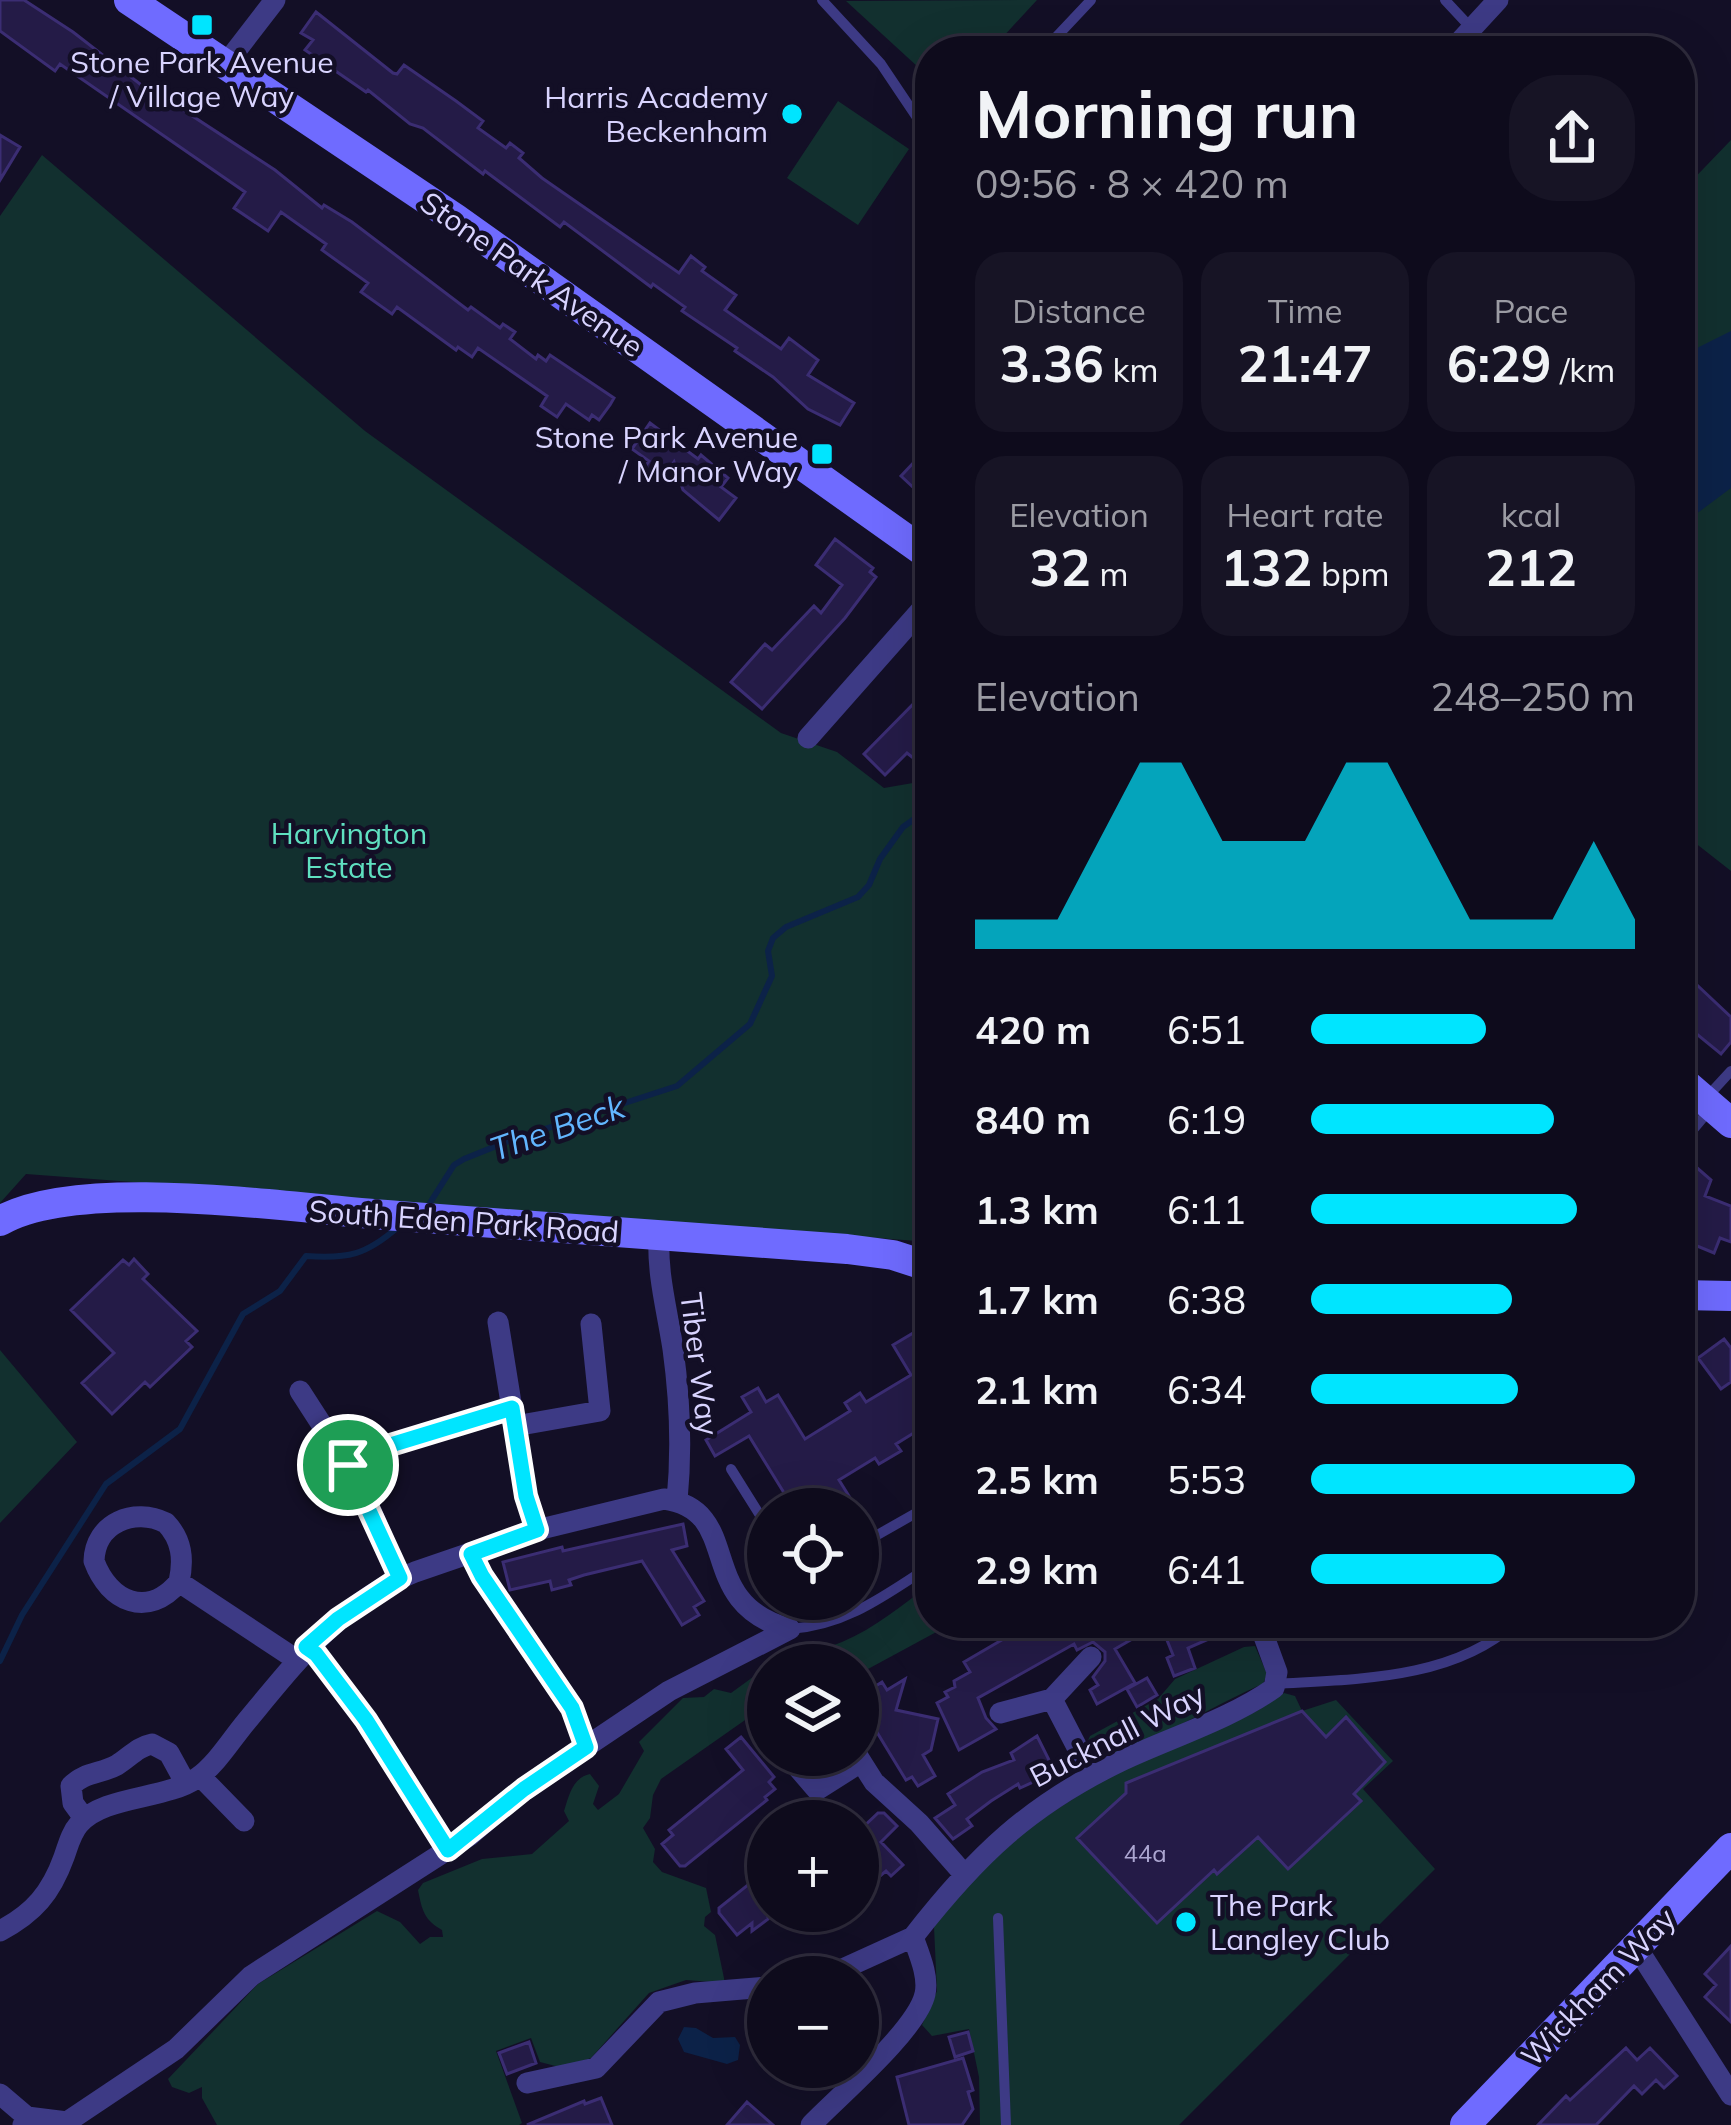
<!DOCTYPE html>
<html lang="en">
<head>
<meta charset="utf-8">
<style>
	body { margin:0; font-family:Mulish,sans-serif; background:#171425; color:#f1f3f6; height:100vh; display:flex; flex-direction:column; font-size:45px; white-space:nowrap }
	* { box-sizing:border-box; margin:0 }
	p { font-size:39px; color:#9b9ba3 }
	.icon { flex:none; width:66px; height:66px; fill:none; stroke:currentColor; stroke-width:2; stroke-linecap:round; stroke-linejoin:round }
	.map { position:relative; flex:1; overflow:hidden }
	.side { position:absolute; left:915px; top:36px; width:780px; height:1602px; display:flex; flex-direction:column; background:#0e0b1c; border-radius:48px; box-shadow:0 12px 48px #0002,0 0 0 3px #2e2b3b }
	.side>* { flex:none }
	.buttons { position:absolute; left:747px; top:1488px; display:grid; gap:24px }
	.buttons a { display:grid; place-items:center; width:132px; height:132px; border-radius:50%; background:#0e0b1c; box-shadow:0 12px 48px #0002,0 0 0 3px #2e2b3b; font-size:60px }
	.pin { position:absolute; display:grid; place-items:center; width:102px; height:102px; color:#fff; margin:-51px; border:6px solid #fff; border-radius:50%; box-shadow:0 3px 12px #0007 }
	.round { display:grid; place-items:center; flex:none; width:126px; height:126px; border-radius:48px; background:#171425 }
	.summary { display:flex; align-items:center; justify-content:space-between; height:204px; padding:0 60px }
	h1 { font-size:66px; font-weight:700; line-height:90px }
	.stats { display:grid; grid-template-columns:repeat(3,1fr); gap:18px; height:204px; padding:12px 60px }
	.stats div { display:grid; align-content:center; border-radius:30px; background:#171425; text-align:center }
	.stats b { font-size:51px; font-weight:700 }
	.stats small { font-size:33px; font-weight:400 }
	.stats p { font-size:33px }
	.chart { height:336px; padding:24px 60px }
	.chart p { display:flex; justify-content:space-between }
	.chart svg { width:100%; height:216px; margin-top:12px; fill:#00e5ff; opacity:.7 }
	ul { padding:0 60px; list-style:none; font-size:39px }
	li { display:grid; grid-template-columns:192px 144px 1fr; align-items:center; height:90px }
	li i { height:30px; border-radius:15px; background:#00e5ff }
	.map>svg:first-child { display:block }
</style>
</head>
<body>
<div class="map">
<svg width="1731" height="2125" viewBox="0 0 1731 2125">
	<rect width="100%" height="100%" fill="#130f26"/>
	<path fill="#12302f" d="M1037,0L990,51H930V78L846,1Z
		M838,101L909,149L858,225L787,178Z
		M1731,140V871L1680,831V193Z
		M42,155L365,431L781,733L837,752L884,788L930,780V1242L26,1174L0,1203V216Z
		M0,1350L77,1442L0,1523Z
		M930,1585V1623H953L868,1669L858,1674V1665H770C792,1650 818,1652 842,1642C876,1628 901,1605 930,1585Z
		M1255,1646L1267,1674L1263,1684C1226,1698 1122,1762 1090,1756L1085,1747L1090,1736L1158,1699L1175,1679L1244,1647Z
		M768,1666V1704L661,1779L653,1795L650,1818L643,1828L655,1849L653,1862L662,1872L706,1888L711,1912L705,1917L704,1926L715,1935L725,1983L686,1980L649,1993L591,2058L563,2068L540,2062L531,2038L496,2051L522,2123L519,2125H217L202,2098V2087L189,2093L172,2087L168,2079L258,1984L377,1911L400,1922L420,1944L430,1937H443L442,1930C424,1920 422,1910 418,1890L423,1883L482,1859L532,1854L569,1821L564,1811C569,1796 572,1778 590,1774L599,1786L593,1804L598,1810L619,1794L644,1751L639,1742L683,1698L704,1697L714,1689L731,1693Z
		M1284,1693L1295,1696L1302,1711L1336,1700L1393,1761L1363,1789L1435,1869L1179,2125H980L979,2077L969,2029L932,2036L922,2025L937,1991L934,1927L966,1884L1033,1825L1105,1778L1257,1711Z"/>
	<path fill="#0c2248" d="M1731,331V488L1680,526V364L1699,347Z
		M684,2027L696,2028L713,2038L735,2037L740,2045L738,2060L727,2064L684,2052L678,2039Z"/>
	<g fill="none" stroke-linecap="round" stroke-linejoin="round">
		<path stroke="#0c2248" stroke-width="6" d="M428,1206L454,1165L464,1159L511,1140L677,1086L750,1024L772,976L768,951L773,938L786,927L858,897L869,885L880,859L903,827L930,808
			M0,1661L22,1615L106,1484L180,1429L243,1314L280,1291L306,1256C348,1259 366,1255 398,1227"/>
	</g>
	<path fill="#241b47" stroke="#3b2d73" stroke-width="3" d="M0,0H24L73,32L149,91L151,89L275,170L322,208L324,205L352,222L468,310L471,307L500,328L503,324L515,332L510,339L536,359L538,355L546,361L550,355L614,398L610,405L599,420L592,415L589,420L566,404L557,417L541,406L547,396L478,348L472,357L458,347L456,350L397,307L392,314L361,292L368,283L322,250L326,244L281,212L268,231L234,208L245,192L60,64L55,71L0,31Z
		M316,12L393,73L397,74L404,65L456,101L483,121L478,128L506,148L510,143L523,153L519,158L542,178L679,273L691,256L705,267L702,271L736,295L725,310L781,349L789,338L818,360L808,375L854,403L840,425L808,409L773,377L735,351L737,348L682,311L685,307L653,284L651,287L564,222L560,227L485,171L483,174L423,128L410,124L368,90L366,92L305,50L313,40L301,33Z
		M0,135L20,147L0,180Z
		M650,423L698,459L701,455L728,478L721,487L736,498L719,520L683,490L674,462L660,483L642,471L649,461L632,449Z
		M916,460L930,473V503L901,476Z
		M835,539L873,568L870,572L876,577L845,618L762,709L731,682L765,644L772,650L814,606L821,613L842,585L816,565Z
		M930,687V723L918,736L926,744L912,757L907,753L885,775L864,754Z
		M1680,969L1731,1017V1042L1721,1054L1682,1022L1688,1015L1680,1012Z
		M1680,1153L1711,1180L1705,1196L1731,1206V1242L1720,1238L1714,1253L1680,1239Z
		M134,1259L148,1274L143,1279L197,1331L186,1341L192,1347L150,1387L145,1382L112,1414L82,1383L114,1353L71,1310L123,1260L129,1265Z
		M930,1323V1423L896,1444L901,1451L879,1464L875,1458L839,1480L857,1509H794L749,1436L715,1456L706,1440L751,1412L742,1397L758,1388L766,1402L778,1395L805,1439L850,1411L845,1403L860,1393L866,1402L911,1375L893,1345Z
		M1724,1339L1731,1348V1382L1721,1389L1698,1358Z
		M683,1524L687,1546L672,1550L704,1601L694,1607L699,1615L682,1625L642,1561L584,1575L569,1580L571,1585L552,1590L550,1581L510,1590L503,1562L562,1547L563,1551Z
		M1015,1623H1213L1218,1635L1188,1648L1195,1668L1174,1676L1167,1658L1173,1655L1160,1623L1115,1649L1135,1683L1097,1704L1090,1690L1098,1685L1093,1677L1105,1661V1652L1093,1642L1077,1650L1074,1644L978,1698L986,1718L996,1729L959,1750L937,1703L948,1697L945,1692L955,1687L954,1681L970,1672L964,1662L1019,1630Z
		M1147,1678L1157,1695L1137,1707L1127,1689Z
		M905,1679L896,1710L938,1719L931,1750L923,1755L935,1776L918,1786L912,1777L906,1780L858,1701V1697L882,1682L887,1690Z
		M1302,1711L1326,1737L1346,1717L1385,1762L1354,1794L1361,1801L1288,1869L1258,1837L1217,1874L1214,1870L1157,1923L1077,1838L1126,1793V1783Z
		M1037,1736L1055,1772L1020,1788L1018,1784L991,1801L967,1819L972,1826L953,1839L935,1818L955,1805L948,1794L982,1772L1014,1760L1011,1753Z
		M741,1737L774,1777L769,1782L775,1789L765,1797L767,1800L685,1866H680L662,1844L673,1835L669,1830L743,1770L726,1749Z
		M878,1813H884L897,1826L881,1842L903,1865L891,1876L886,1871L858,1894V1832Z
		M768,1869V1919L752,1931V1923L737,1935L719,1913V1908Z
		M1731,1946V2022L1705,1997L1716,1985L1705,1974Z
		M968,2032L973,2051L955,2057L949,2037Z
		M529,2042L536,2063L507,2074L499,2053Z
		M1626,2048L1637,2060L1650,2048L1677,2076L1664,2088L1656,2080L1642,2094L1634,2086L1596,2125H1538L1566,2096L1570,2100Z
		M963,2058L973,2090L968,2092L973,2109L962,2125H909L897,2077Z
		M601,2098L612,2125H527L584,2101L585,2104Z
		M747,2102L773,2125H727Z"/>
	<g fill="none" stroke-linecap="round" stroke-linejoin="round">
		<path stroke="#3d3a85" stroke-width="10" d="M822,0L881,64L930,137
			M1445,0L1472,29
			M1015,42L1023,51
			M1043,51L1091,0
			M1707,1097L1731,1071
			M1691,1132L1712,1107
			M731,1469L768,1528
			M858,1546L930,1505
			M1223,1623L1232,1636L1262,1629
			M790,1629C846,1625 884,1596 930,1566
			M1276,1684C1355,1679 1453,1680 1515,1623
			M998,1918L1006,2125"/>
		<path stroke="#3d3a85" stroke-width="21" d="M1451,51L1498,0
			M225,65L275,0
			M808,738L930,600
			M659,1235C657,1275 667,1309 673,1349C680,1400 682,1450 677,1501
			M498,1322L526,1496L537,1530
			M300,1391L358,1481L400,1578
			M515,1426L600,1411L591,1324
			M348,1465L384,1447L512,1408
			M471,1554L482,1576L572,1708L586,1747
			M179,1582C148,1619 109,1602 94,1561C95,1523 134,1507 166,1523C182,1540 184,1559 179,1582L297,1660
			M306,1647L316,1654L366,1721L448,1850
			M1091,1657L1052,1699L1092,1776
			M1000,1713L1052,1699
			M759,1719L768,1731
			M787,1755L817,1790L861,1762
			M857,1755L874,1782L919,1823L963,1873
			M200,1776L244,1821
			M84,1818L73,1803L71,1786C84,1772 101,1774 117,1765C130,1757 137,1747 152,1744L169,1753L186,1784
			M0,1931C34,1913 51,1893 64,1857C68,1846 71,1833 79,1824C104,1795 165,1800 197,1778C216,1765 231,1740 246,1722C295,1663 342,1601 415,1572L537,1530L664,1499C746,1511 692,1603 790,1629
			M913,1937C976,1856 1029,1805 1123,1760C1170,1738 1232,1718 1274,1688L1277,1672L1259,1623
			M1637,1948L1731,2095
			M825,1977L913,1937
			M527,2083L596,2068L659,2002L695,1993L768,1987
			M0,2094L27,2117
			M23,2125L27,2117L67,2122L176,2049L251,1976L469,1836L523,1789L669,1691L790,1629
			M811,2125C839,2096 917,2030 925,1994C929,1976 919,1954 913,1937"/>
		<path stroke="#6f6bff" stroke-width="30" d="M129,0L456,219L930,556
			M1680,1079L1731,1123
			M0,1221C81,1174 301,1210 399,1216C548,1226 697,1238 847,1249L893,1255L930,1267
			M1680,1295L1731,1296
			M1465,2125L1731,1848"/>
	</g>
	<g fill="none" stroke-linecap="round" stroke-linejoin="round">
		<defs>
			<path id="route" d="M512,1408L526,1496L537,1530L471,1554L482,1576L572,1708L586,1747L524,1789L448,1850L366,1720L316,1654L306,1647L338,1619L400,1578L348,1465L384,1447Z"/>
		</defs>
		<use href="#route" stroke="#fff" stroke-width="24"/>
		<use href="#route" stroke="#00e5ff" stroke-width="15"/>
	</g>
	<g fill="#00e5ff" stroke="#130f26" stroke-width="4.5">
		<rect x="190" y="13" width="24" height="24" rx="6"/>
		<circle cx="792" cy="114" r="12"/>
		<rect x="810" y="442" width="24" height="24" rx="6"/>
		<circle cx="1186" cy="1922" r="12"/>
	</g>
	<g text-anchor="middle" dominant-baseline="central" stroke-width="9" stroke-linejoin="round" paint-order="stroke">
		<g font-size="24" fill="#aca6d1">
			<text x="1145" y="1853">44a</text>
		</g>
		<g font-size="30" fill="#d9d4ff" stroke="#130f26" text-anchor="end">
			<text x="202" y="62" text-anchor="middle">Stone Park Avenue<tspan x="202" dy="34">/ Village Way</tspan></text>
			<text x="768" y="97">Harris Academy<tspan x="768" dy="34">Beckenham</tspan></text>
			<text x="798" y="437">Stone Park Avenue<tspan x="798" dy="34">/ Manor Way</tspan></text>
			<text x="1210" y="1905" text-anchor="start">The Park<tspan x="1210" dy="34">Langley Club</tspan></text>
		</g>
		<g font-size="30" fill="#d9d4ff" stroke="#130f26">
			<text transform="translate(532 274) rotate(35)">Stone Park Avenue</text>
			<text transform="translate(464 1221) rotate(4)">South Eden Park Road</text>
			<text transform="translate(700 1364) rotate(83)">Tiber Way</text>
			<text transform="translate(1117 1735) rotate(-27)">Bucknall Way</text>
			<text transform="translate(1598 1987) rotate(-46)">Wickham Way</text>
		</g>
		<g font-size="30" fill="#5fe0c0" stroke="#130f26">
			<text x="349" y="833">Harvington<tspan x="349" dy="34">Estate</tspan></text>
		</g>
		<g font-size="33" font-style="italic" fill="#62b6ff" stroke="#130f26">
			<text transform="translate(557 1127) rotate(-19)">The Beck</text>
		</g>
	</g>
</svg>
<div class="buttons">
<a><svg class="icon" aria-label="locate" viewBox="0 0 24 24"><circle cx="12" cy="12" r="6"/><path d="M12 2v4M12 18v4M2 12h4M18 12h4"/></svg></a>
<a><svg class="icon" aria-label="layers" viewBox="0 0 24 24"><path d="M12 4l9 5-9 5-9-5zM3 14l9 5 9-5"/></svg></a>
<a>+</a>
<a>−</a>
</div>
<div class="pin" style="left:348px;top:1465px;background:#1e9e55"><svg class="icon" aria-label="arrive" viewBox="0 0 24 24"><path d="M6 21V4h12l-3 4 3 4H6"/></svg></div>
<section class="side">
<div class="summary"><div><h1>Morning run</h1><p>09:56 · 8 × 420 m</p></div><a class="round"><svg class="icon" aria-label="share" viewBox="0 0 24 24"><path d="M12 15V3M7 8l5-5 5 5M5 13v7h14v-7"/></svg></a></div>
<div class="stats">
<div><p>Distance</p><b>3.36<small> km</small></b></div>
<div><p>Time</p><b>21:47</b></div>
<div><p>Pace</p><b>6:29<small> /km</small></b></div>
</div>
<div class="stats">
<div><p>Elevation</p><b>32<small> m</small></b></div>
<div><p>Heart rate</p><b>132<small> bpm</small></b></div>
<div><p>kcal</p><b>212</b></div>
</div>
<div class="chart"><p><span>Elevation</span>248–250 m</p>
<svg viewBox="0 0 160 44" preserveAspectRatio="none"><path d="M0 44V38L10 38L20 38L30 22L40 6L50 6L60 22L70 22L80 22L90 6L100 6L110 22L120 38L130 38L140 38L150 22L160 38V44z"/></svg>
</div>
<ul>
<li><b>420 m</b>6:51<i style="width:54%"></i></li>
<li><b>840 m</b>6:19<i style="width:75%"></i></li>
<li><b>1.3 km</b>6:11<i style="width:82%"></i></li>
<li><b>1.7 km</b>6:38<i style="width:62%"></i></li>
<li><b>2.1 km</b>6:34<i style="width:64%"></i></li>
<li><b>2.5 km</b>5:53<i style="width:100%"></i></li>
<li><b>2.9 km</b>6:41<i style="width:60%"></i></li>
</ul>
</section>
</div>
</body>
</html>
